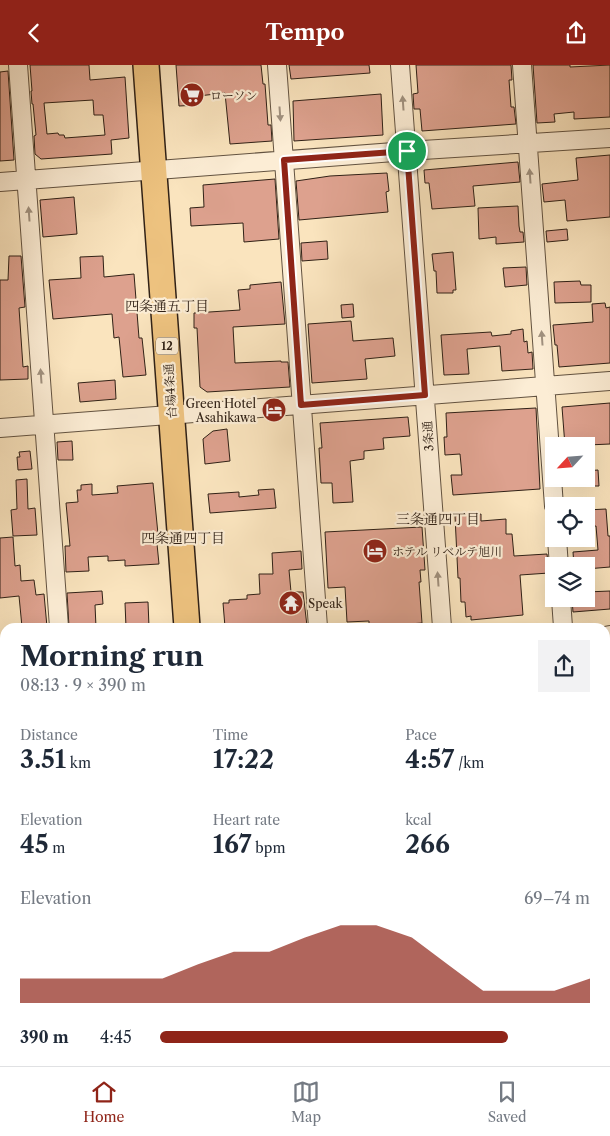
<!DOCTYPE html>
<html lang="en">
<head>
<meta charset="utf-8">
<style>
	body { margin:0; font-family:"Libre Caslon Text","Noto Serif JP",serif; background:#f2f2f3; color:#1f2937; height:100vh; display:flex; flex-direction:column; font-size:19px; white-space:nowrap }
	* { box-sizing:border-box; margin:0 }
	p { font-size:16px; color:#747a83 }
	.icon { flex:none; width:28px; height:28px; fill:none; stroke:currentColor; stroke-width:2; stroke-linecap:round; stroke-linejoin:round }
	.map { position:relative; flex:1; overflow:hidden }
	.sheet { position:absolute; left:0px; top:558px; width:610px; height:444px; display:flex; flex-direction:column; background:#fff; border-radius:15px 15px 0 0; box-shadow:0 5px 20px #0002 }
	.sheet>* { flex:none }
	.needle { width:32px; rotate:244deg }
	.buttons { position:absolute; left:545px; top:372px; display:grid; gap:10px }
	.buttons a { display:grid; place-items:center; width:50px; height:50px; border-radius:0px; background:#fff; box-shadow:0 5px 20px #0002; font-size:25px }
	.pin { position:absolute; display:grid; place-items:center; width:42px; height:42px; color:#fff; margin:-21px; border:2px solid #fff; border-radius:50%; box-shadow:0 1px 5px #0007 }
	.round { display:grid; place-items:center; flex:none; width:52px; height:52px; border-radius:0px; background:#f2f2f3 }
	.head { display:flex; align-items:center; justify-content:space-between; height:85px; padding:0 20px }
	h1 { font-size:28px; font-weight:800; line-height:38px }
	.stats { display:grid; grid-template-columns:repeat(3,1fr); gap:8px; height:85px; padding:5px 20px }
	.stats div { display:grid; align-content:center }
	.stats b { font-size:25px; font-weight:800 }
	.stats small { font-size:14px; font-weight:400 }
	.stats p { font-size:14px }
	.chart { height:140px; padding:10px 20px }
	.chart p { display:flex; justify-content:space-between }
	.chart svg { width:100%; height:90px; margin-top:5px; fill:#8f2418; opacity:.7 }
	ul { padding:0 20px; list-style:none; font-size:16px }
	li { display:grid; grid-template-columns:80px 60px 1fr; align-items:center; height:38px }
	li i { height:12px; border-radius:6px; background:#8f2418 }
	header { display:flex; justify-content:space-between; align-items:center; height:65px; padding:0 20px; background:#8f2418; color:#fff; font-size:22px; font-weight:800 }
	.menu { display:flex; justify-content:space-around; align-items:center; height:70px; border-top:1px solid #e0e1e3; background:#fff; font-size:14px; color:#747a83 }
	.menu a { display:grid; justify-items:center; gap:2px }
	.menu .selected { color:#8f2418 }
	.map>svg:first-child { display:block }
</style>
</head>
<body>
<header><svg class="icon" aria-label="back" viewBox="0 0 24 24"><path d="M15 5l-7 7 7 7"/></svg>Tempo<svg class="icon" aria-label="share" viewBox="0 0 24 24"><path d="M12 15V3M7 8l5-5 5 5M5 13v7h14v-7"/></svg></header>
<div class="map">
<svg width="610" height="1001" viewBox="0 0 610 1001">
	<rect width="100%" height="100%" fill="#fae4be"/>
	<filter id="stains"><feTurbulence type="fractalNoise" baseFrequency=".004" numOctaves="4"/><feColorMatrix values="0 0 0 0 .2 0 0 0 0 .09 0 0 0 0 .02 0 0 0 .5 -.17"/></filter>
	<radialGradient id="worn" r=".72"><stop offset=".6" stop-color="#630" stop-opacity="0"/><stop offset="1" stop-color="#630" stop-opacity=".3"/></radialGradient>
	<path fill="#dda18e" stroke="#302116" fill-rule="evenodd" d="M30,0H89L90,15L125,12L129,73L111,75L112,89L41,94L35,89L34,71L36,70L33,39H32L31,26H32ZM93,35L94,50H103L105,70L65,73L64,70H59L58,68L47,69L44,38Z
		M176,0H261L263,19H265L268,60H271L272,76L230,79L225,28L198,31L199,40L179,41Z
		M289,0H369L370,8L291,14Z
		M416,0H511L512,15H509L511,42H514L516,59L422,66L420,44H414L413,29L418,28Z
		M533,0H570V2L610,0V52L574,54V47L554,49L555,57L537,58Z
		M8,6L14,95L0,96V7Z
		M381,29L383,70L294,76L293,36Z
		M610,90V152L567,156L565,135L544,137L542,119L578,115L576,93Z
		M518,97L520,117L473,121L475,141L432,144L429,118H425L424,105Z
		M387,108L389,126L386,127L388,147L299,155L296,116L330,111Z
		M275,114L279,174L244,177L243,158L191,161L190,143L204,142L203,120Z
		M74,132L77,169L43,172L40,135Z
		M518,141L519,161L520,167H523L524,177L496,179V172L479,174L478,143Z
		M567,164L568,175L547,177L546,166Z
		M327,176L328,194L302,196L301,178Z
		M453,187L456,225H453V228H437L436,206H434L432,189Z
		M9,191H21L25,242L19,243L23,302L28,301V314L0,315V215H8Z
		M103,191L104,212L134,209L139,273H142L146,310L123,312L119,272L114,273L112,249L53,254L49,215L81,213L80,192Z
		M526,202L527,220L505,222L503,203Z
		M580,216L581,220H591V237L555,238L554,217Z
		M281,217L285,259L233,262L235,298L281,296V297H288L290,322L207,327L200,322L197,263H194V248L240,245L238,225L250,224V220Z
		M605,238L606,243L610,242V298L559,302L557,280H555L553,260L593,257L592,239Z
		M353,239L354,252L342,253L341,240Z
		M351,256L353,276L393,273L395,291L365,294L367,314L312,318L308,259Z
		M523,264L524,277L527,276L528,288L532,287L533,304L502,306L500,281L467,284L469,309L444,310L441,270L491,267L492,271L511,269V266Z
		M115,315L116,334L80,337L78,318Z
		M610,338V379L565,381L562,342Z
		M536,343L540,424L453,430L451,410H462L460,389L445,390L444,372H447L446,348Z
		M408,352L410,371L383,373L384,384L364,386V394L350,396L353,437L333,438L332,418H321L319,383H322L320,358Z
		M227,364L230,396L205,399L203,374L213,366Z
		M72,376L73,395H58L57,377Z
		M30,386L32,404L18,405L17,392H20L19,387Z
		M598,405L599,421H586V406Z
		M27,414L28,444L35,443L37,470L13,471L11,445L17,444L16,415Z
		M153,418L158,469H156L159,499L125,501V495L108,496V491L88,492L89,506L66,507L65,481H70L66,438L78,437L77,425H81V420L92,419V430L118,428L117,421Z
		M274,424L276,443L210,448L208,429L239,427V432L259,430L258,425Z
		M606,444L608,471H610V502L586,504V501H574L573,487L598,485L596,461L586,462V445Z
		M481,449V456L506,454V469H512L514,491L547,489L549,508L520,510L523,550L471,555V551L466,552L465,537H461L460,513H458L455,451Z
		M422,462L425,505H420L421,517H419L422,558L383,561H369V556L347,557L345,522L328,523L325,467Z
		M13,472L15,501L20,500L21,516L34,515L36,530L44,529L47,562H22L19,531L0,533V473Z
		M301,486L302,504L289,505L291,527H303L307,561H302V562H225L223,538H229V535L247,534V530L260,529L259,509H273L272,488Z
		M102,526L103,539L95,540L96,562H69L67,528Z
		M610,526V544L573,547L572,534H586V527Z
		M148,537L149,562H126L125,538Z"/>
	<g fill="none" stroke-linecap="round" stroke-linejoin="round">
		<defs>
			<path id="minor" d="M18,0L59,562
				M277,0L318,562
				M400,0L442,562
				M522,0L554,441
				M0,117L407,86L610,73
				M0,363L610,316
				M557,474L559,501
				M561,534L563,562
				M605,571L610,570
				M0,615H5
				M605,824H610
				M0,868L5,867
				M350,996V1001
				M473,996L474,1001
				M596,996V1001"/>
			<path id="highway" d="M146,0L187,562
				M219,996L220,1001"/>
		</defs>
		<use href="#minor" stroke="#625240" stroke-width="20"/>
		<use href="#highway" stroke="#302116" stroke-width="28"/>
		<use href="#minor" stroke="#fcedd5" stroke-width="18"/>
		<use href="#highway" stroke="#edc27f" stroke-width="25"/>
	</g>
	<defs><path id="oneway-solid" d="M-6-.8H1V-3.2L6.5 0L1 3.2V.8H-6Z" transform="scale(1.25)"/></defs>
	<g fill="#a0917f">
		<use href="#oneway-solid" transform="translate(403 38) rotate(-94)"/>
		<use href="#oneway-solid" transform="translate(280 49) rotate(86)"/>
		<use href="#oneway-solid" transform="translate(530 111) rotate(-94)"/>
		<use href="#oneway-solid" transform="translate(29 149) rotate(-94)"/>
		<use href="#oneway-solid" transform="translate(542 273) rotate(-94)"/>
		<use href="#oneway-solid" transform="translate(41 311) rotate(-94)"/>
		<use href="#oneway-solid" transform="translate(438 514) rotate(-94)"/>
	</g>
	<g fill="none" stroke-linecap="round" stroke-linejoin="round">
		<defs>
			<path id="route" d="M407,86L425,330L301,340L284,95Z"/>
		</defs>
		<use href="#route" stroke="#fff" stroke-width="10"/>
		<use href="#route" stroke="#8f2418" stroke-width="6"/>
	</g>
	<defs>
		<symbol id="supermarket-disc" viewBox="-11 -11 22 22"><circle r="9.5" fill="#8f2418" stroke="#fcedd5"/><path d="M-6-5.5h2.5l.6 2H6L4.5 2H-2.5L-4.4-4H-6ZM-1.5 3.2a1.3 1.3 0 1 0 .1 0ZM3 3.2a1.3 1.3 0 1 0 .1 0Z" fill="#fff"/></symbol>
		<symbol id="hotel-disc" viewBox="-11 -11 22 22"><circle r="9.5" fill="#8f2418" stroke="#fcedd5"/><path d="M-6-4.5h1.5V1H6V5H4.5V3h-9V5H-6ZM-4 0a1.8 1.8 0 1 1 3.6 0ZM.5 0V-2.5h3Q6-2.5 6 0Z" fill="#fff"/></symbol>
		<symbol id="temple-disc" viewBox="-11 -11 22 22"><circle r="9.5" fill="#8f2418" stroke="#fcedd5"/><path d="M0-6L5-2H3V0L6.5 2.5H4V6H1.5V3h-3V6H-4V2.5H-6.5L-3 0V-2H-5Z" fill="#fff"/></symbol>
	</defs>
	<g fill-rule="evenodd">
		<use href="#supermarket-disc" x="178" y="16" width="28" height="28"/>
		<use href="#hotel-disc" x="260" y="331" width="28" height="28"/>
		<use href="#hotel-disc" x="361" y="472" width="28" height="28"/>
		<use href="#temple-disc" x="277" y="524" width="28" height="28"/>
	</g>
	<g text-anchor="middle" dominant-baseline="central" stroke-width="4.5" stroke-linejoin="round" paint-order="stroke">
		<rect fill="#fcedd5" stroke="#6d5e4f" stroke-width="1" x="156" y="272.5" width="22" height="17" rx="4"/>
		<g font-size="11" font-weight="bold" fill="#302116">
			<text x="167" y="281">12</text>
		</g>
		<g font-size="12" fill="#302116" stroke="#fcedd5" text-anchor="start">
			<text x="210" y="30">ローソン</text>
			<text x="256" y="338" text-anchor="end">Green Hotel<tspan x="256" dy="14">Asahikawa</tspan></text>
			<text x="392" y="486">ホテル リベルテ旭川</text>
			<text x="308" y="538">Speak</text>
		</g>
		<g font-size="12" fill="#302116" stroke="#fcedd5">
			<text transform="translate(170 326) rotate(-94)">台場4条通</text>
			<text transform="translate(428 371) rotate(-94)">3条通</text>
		</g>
		<g font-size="14" fill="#302116" stroke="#fcedd5">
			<text x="167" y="241">四条通五丁目</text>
			<text x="438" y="454">三条通四丁目</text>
			<text x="183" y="473">四条通四丁目</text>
		</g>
	</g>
	<rect width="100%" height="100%" filter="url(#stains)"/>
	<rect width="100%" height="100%" fill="url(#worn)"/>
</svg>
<div class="buttons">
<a><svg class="needle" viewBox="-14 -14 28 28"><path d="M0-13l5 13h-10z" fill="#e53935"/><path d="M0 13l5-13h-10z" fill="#747a83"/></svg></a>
<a><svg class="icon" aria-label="locate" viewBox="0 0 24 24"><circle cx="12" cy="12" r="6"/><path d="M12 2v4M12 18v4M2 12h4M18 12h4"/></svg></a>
<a><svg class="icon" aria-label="layers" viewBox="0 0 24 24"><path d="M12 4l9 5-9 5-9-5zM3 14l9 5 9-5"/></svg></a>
</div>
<div class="pin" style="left:407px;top:86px;background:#1e9e55"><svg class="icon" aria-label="arrive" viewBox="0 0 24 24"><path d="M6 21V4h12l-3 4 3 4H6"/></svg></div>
<section class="sheet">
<div class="head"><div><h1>Morning run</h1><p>08:13 · 9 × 390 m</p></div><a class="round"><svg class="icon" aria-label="share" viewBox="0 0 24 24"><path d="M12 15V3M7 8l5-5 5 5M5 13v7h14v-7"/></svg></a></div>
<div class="stats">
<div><p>Distance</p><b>3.51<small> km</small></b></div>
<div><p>Time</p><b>17:22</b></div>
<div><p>Pace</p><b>4:57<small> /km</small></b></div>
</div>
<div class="stats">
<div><p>Elevation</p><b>45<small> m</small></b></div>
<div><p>Heart rate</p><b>167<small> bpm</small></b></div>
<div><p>kcal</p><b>266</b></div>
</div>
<div class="chart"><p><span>Elevation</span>69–74 m</p>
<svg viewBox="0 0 160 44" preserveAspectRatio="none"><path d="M0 44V32L10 32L20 32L30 32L40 32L50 25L60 19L70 19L80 12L90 6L100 6L110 12L120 25L130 38L140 38L150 38L160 32V44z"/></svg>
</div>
<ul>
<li><b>390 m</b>4:45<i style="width:81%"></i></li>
</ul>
</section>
</div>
<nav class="menu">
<a class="selected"><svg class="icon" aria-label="home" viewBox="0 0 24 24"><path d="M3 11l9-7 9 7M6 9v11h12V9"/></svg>Home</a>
<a><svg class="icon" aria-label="map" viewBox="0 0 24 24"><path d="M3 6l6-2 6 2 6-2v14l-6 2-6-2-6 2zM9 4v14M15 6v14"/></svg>Map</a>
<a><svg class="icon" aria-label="saved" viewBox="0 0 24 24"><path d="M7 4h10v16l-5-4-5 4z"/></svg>Saved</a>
</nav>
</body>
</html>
